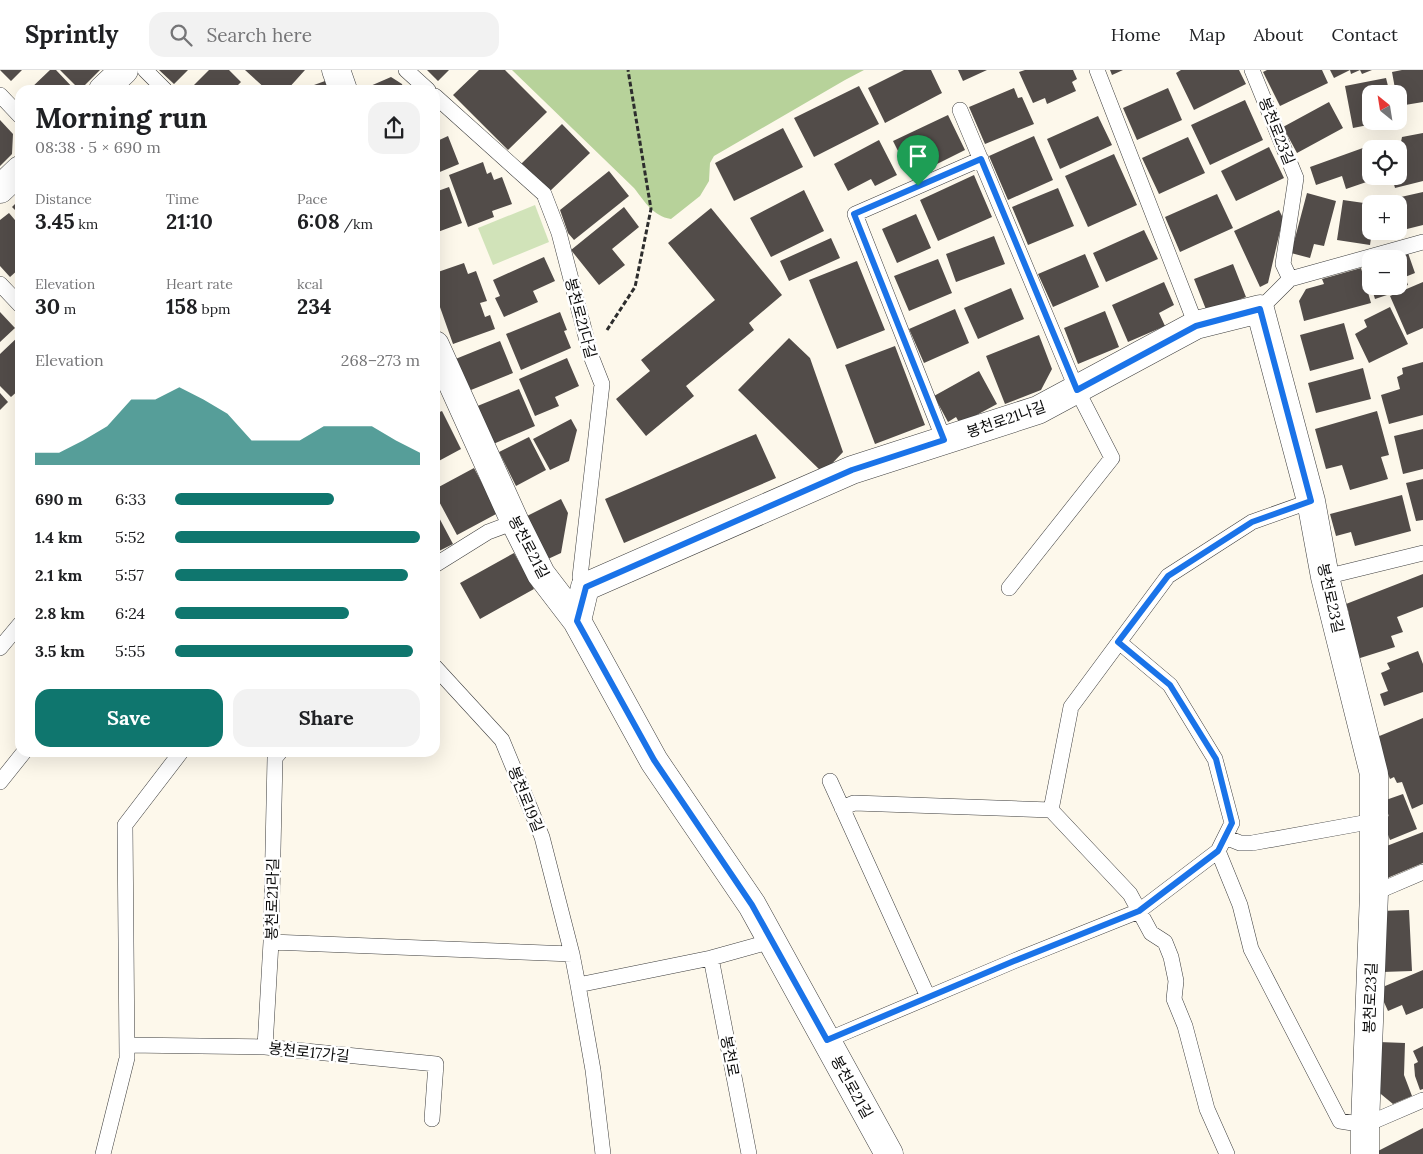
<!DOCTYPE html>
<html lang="en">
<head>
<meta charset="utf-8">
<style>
	body { margin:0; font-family:Lora,"Noto Sans KR",serif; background:#f2f2f2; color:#202124; height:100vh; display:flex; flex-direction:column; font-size:19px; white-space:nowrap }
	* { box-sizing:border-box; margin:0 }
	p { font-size:16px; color:#757577 }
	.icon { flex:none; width:28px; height:28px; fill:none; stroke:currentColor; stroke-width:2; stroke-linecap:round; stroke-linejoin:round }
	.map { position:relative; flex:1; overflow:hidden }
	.panel { position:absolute; left:15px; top:15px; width:425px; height:672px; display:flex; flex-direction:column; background:#fff; border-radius:15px; box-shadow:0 5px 20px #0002 }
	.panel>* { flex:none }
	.needle { width:32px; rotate:330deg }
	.fabs { position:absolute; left:1362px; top:15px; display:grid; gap:10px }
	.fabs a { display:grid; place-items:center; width:45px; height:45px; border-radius:10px; background:#fff; box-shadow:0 5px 20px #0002; font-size:25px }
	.pin { position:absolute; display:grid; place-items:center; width:42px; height:42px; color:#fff; margin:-51px -21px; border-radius:50% 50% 50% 0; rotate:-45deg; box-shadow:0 0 5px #0007 }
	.pin .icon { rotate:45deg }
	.round { display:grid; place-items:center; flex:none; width:52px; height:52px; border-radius:15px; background:#f2f2f2 }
	.head { display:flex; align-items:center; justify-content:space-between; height:85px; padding:0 20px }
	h1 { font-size:28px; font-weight:700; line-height:38px }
	.stats { display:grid; grid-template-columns:repeat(3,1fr); gap:8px; height:85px; padding:5px 20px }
	.stats div { display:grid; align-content:center }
	.stats b { font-size:21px; font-weight:700 }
	.stats small { font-size:14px; font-weight:400 }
	.stats p { font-size:14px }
	.chart { height:140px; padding:10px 20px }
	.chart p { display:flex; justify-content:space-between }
	.chart svg { width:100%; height:90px; margin-top:5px; fill:#0f766e; opacity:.7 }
	.primary-button { display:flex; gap:10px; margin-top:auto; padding:10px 20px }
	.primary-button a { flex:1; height:58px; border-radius:15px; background:#0f766e; color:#fff; font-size:20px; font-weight:700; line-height:58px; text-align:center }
	.primary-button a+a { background:#f2f2f2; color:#202124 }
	ul { padding:0 20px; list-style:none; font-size:16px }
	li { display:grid; grid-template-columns:80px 60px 1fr; align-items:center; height:38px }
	li i { height:12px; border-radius:6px; background:#0f766e }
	header { display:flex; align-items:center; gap:30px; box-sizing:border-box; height:70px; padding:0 25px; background:#fff; border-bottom:1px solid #e0e0e0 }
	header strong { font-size:24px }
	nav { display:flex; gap:28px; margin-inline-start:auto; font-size:18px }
	.search { width:350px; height:45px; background:#f2f2f2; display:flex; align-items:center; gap:12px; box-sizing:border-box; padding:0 18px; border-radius:15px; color:#757577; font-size:19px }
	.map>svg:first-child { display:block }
</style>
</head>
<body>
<header>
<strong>Sprintly</strong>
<div class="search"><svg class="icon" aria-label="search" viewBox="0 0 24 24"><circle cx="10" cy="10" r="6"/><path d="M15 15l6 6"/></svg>Search here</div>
<nav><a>Home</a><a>Map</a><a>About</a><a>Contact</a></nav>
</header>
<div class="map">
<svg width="1423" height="1084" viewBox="0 0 1423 1084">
	<rect width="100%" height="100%" fill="#fdf8eb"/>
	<path fill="#d1e3b9" d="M535,135L549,172L493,195L478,158Z"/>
	<path fill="#b7d29a" d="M512,0H864L845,10L714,86L710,93L709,111L700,126L671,149C653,146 645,132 634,118Z"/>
	<path fill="#524c49" d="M0,0H22L11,11Z
		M50,0H56L75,20H29Z
		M60,0H100L80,20Z
		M159,0H188L174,14Z
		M209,0H229L241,12L233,20H193L191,18Z
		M245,0H305L287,20H267Z
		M427,0H449L438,11Z
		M479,0H505L547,42L508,80L453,25Z
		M904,0H931L942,23L885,53L868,18Z
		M958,0H987L963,11Z
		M1025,0H1073L1077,9L1072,12L1076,21L1047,34L1045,28L1033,33L1019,2Z
		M1110,0H1123L1112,5Z
		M1181,0H1239L1246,14L1194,40L1176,3Z
		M1267,0H1322L1328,13L1280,36L1263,2Z
		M1330,0H1372L1362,4L1360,0L1351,4L1350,0L1334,8Z
		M1402,0H1423V32L1399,36V24H1396L1392,2Z
		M391,7L402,14L404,20H361Z
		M1386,8L1390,24H1371V51L1383,52L1353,58L1345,16Z
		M325,11L328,20H310L314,15Z
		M859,16L879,54L814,87L794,48Z
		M1014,18L1018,28L1022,27L1034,54L985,74L969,37Z
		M1168,18L1182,50L1137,70L1123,38Z
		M1245,30L1263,70L1210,95L1191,55Z
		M1329,32L1343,58L1297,83L1283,57Z
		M948,45L965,80L911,107L893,71Z
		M1098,46L1112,75L1060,99L1047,69Z
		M0,50L13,64L12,84L0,96Z
		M562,54L590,83L549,122L521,94Z
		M783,58L803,97L734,131L715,93Z
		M1423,63V111L1395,118L1392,107L1399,106V82L1402,67Z
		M448,66L459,94L435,104V72Z
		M1034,66L1053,110L1008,130L989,86Z
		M1188,67L1205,103L1159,124L1142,88Z
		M879,70L897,105L875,116L871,109L848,121L834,94Z
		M1374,74L1376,79H1371V106L1381,107L1346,119L1342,106L1316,115L1310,97Z
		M1269,77L1284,108L1236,131L1221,101Z
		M1114,84L1137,135L1088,157L1065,106Z
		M483,92L487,104L491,102L494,110L502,107L512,134L492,141L494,147L468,157L449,105Z
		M609,101L629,126L574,170L568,163L560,140Z
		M974,105L992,147L938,171L920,130Z
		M449,117L462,153L435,163V122Z
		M1058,118L1074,156L1028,175L1012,137Z
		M804,120L824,161L771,187L750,148Z
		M1423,122V155L1399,161V134H1384L1383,131Z
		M1307,123L1336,131L1324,176L1314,174L1310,188L1291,183Z
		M1217,124L1233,158L1180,182L1165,147Z
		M20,129V145L12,137Z
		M1343,130L1371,134L1372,161L1370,175L1337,170Z
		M624,137L639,157L612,179L625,195L599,215L571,180Z
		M711,138L782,225L749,253L754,260L686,316L694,326L646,366L616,329L650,301L641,290L715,230L668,173Z
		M1279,140L1283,148L1268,213L1260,217L1234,161Z
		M9,143L20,156V198L10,207L0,196V150Z
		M916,144L931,178L897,193L882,159Z
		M1144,160L1158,189L1106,212L1093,183Z
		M994,166L1005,194L956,212L946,184Z
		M831,168L840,188L789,211L780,191Z
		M1408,183L1415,203L1405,207L1408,215L1389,221L1390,224L1375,229L1371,216H1399V189L1392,188Z
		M1085,184L1099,217L1053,237L1038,204Z
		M544,187L555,211L533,221L538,232L504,247L495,228L500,226L493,210Z
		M938,189L952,223L909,241L894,206Z
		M857,191L885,260L837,279L809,210Z
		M464,193L468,204L476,201L487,231L480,233L485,247L490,245L495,259L453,274L435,223V203Z
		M1233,194L1246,227L1207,242L1194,209Z
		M1371,195V216L1365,197Z
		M1361,198L1371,233L1304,251L1299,231L1306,219L1324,214L1322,209Z
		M1164,212L1174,235L1159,243L1165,256L1128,272L1112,235Z
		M1423,212V258L1407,265L1390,226Z
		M1011,218L1024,249L978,269L964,238Z
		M1390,237L1408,274L1369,293L1355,264L1367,257L1364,250Z
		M955,239L969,273L924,293L909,259Z
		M1105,241L1119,277L1078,294L1064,258Z
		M0,242L15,258L0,272Z
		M560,242L567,260L564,261L571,278L521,300L506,264Z
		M1344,253L1354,289L1310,301L1300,265Z
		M20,265V302L19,303L20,305V319L11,327L0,316V284Z
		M1039,265L1052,299L1041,320L1005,334L986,286Z
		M789,268L810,288L843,382L823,403L738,320Z
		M500,271L513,303L466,322L453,290Z
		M895,276L925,355L875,374L845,295Z
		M567,288L579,316L555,327L559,336L535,346L519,309Z
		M1423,292V345L1389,354L1381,325L1400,319L1397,307L1403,304L1402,298Z
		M1363,298L1371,329L1316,343L1308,313Z
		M979,301L997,334L960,354L956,347L948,352L934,326Z
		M519,319L535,356L491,375L475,337Z
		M0,323L8,332L0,340Z
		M442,341L461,379L435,393V344Z
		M1377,341L1389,385L1381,387L1388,409L1350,420L1342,395L1326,399L1315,359Z
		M571,349L577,360L569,391L550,400L533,369Z
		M1423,359V399L1403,404L1394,366Z
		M756,364L776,408L624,473L605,429Z
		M529,367L546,400L516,416L499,382Z
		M474,398L498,443L457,465L435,424V419Z
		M1423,409V450L1416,451L1406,413Z
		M1402,425L1411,461L1355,476L1351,462L1336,466L1330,444Z
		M561,429L568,443L561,483L548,489L527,446Z
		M435,440L453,474L435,483Z
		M514,483L534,519L480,549L460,513Z
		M1423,504V537L1397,547L1403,562L1391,566L1395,577L1357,589L1343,545L1349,543L1346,534Z
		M1418,581L1423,594V622L1384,636L1380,624L1388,621L1381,603L1390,599L1387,593Z
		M1423,648V734L1412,739L1402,712L1397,713L1394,707L1390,709L1376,673L1377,667Z
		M1403,724L1417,759L1390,770L1382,749L1389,746L1383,731Z
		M1423,762V793L1385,809L1384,777Z
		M1409,840L1412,901L1382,902L1380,841Z
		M1423,900V938L1406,945L1402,935L1388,941L1378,919Z
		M1379,972L1405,973L1404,1005L1412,1026L1393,1034L1376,1020Z
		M1423,976V1019L1420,1020L1415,1006L1414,994L1418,992L1413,981Z
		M1423,1058V1084H1379L1378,1081Z"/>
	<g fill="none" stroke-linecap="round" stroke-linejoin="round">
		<defs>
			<path id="service" d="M145,0L165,20
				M406,0L428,20
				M1097,0L1196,255
				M1252,0L1296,108L1283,194L1290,209L1260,239
				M0,25L20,46
				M435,26L544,124L559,163L591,286L602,314L580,507L585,517
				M960,40L1077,320L1112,388L1009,518
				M1290,209L1423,172
				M0,214L20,235
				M944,370L855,144L981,89
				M435,495L488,462L515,452
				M1325,507L1423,483
				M0,578L20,554
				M435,597L502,670L542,767L572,884L578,915L593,1000L603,1084
				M830,711L928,927
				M0,712L24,682
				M842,738L854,733L1051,740L1130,824L1151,863L1165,872L1171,887L1176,911L1174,929L1185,956L1207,1039L1227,1084
				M1051,740L1071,637L1168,506L1252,452L1311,431
				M1225,767L1240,773H1252L1374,751
				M1218,781L1240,835L1251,879L1340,1051L1365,1055L1423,1030
				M1374,823L1423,802
				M271,872L572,884
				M711,888L749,1084
				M578,915L711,888L772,871
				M827,970L1014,891L1139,841L1218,781L1232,753L1215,689L1170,615L1119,572
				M127,975L265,977L436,994L432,1049
				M265,977L271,872L275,688L280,682
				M103,1084L127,988L125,755L181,682"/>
			<path id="minor" d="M336,0L343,20
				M103,20L124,0
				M0,119L20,100
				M435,275L515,452L541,504L577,551L654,691L752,835L889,1084
				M577,551L585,517L852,400L1038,340L1196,255L1260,239L1311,431L1325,507L1374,704V823L1365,1055V1084"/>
		</defs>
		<use href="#service" stroke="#3e3e3e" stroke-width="16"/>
		<use href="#minor" stroke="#3e3e3e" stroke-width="29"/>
		<path stroke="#2d2d2d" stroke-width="3" stroke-dasharray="5 2.5" stroke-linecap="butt" d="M607,260L635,217L651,139L628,0"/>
		<use href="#service" stroke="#fff" stroke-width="15"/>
		<use href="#minor" stroke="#fff" stroke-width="28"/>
	</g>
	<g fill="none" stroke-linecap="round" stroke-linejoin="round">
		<defs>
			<path id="route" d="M981,89L1077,320L1196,256L1260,239L1311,431L1252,452L1168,506L1118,572L1170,615L1216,689L1232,753L1218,781L1139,841L1014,891L827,970L752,835L654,690L577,551L586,517L852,400L944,370L854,144Z"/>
		</defs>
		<use href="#route" stroke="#fff" stroke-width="10"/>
		<use href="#route" stroke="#1a73e8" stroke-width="6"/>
	</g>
	<g text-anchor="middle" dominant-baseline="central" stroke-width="5" stroke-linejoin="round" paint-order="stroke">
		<g font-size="15" fill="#0b0b0b" stroke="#fff">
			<text transform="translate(1277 61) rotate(68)">봉천로23길</text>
			<text transform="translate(581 248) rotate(75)">봉천로21다길</text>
			<text transform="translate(1006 349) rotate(-19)">봉천로21나길</text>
			<text transform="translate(529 477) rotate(62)">봉천로21길</text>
			<text transform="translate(1331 528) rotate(77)">봉천로23길</text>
			<text transform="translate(526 729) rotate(68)">봉천로19길</text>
			<text transform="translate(272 829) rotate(-89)">봉천로21라길</text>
			<text transform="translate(1370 928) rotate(-88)">봉천로23길</text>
			<text transform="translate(309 982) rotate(6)">봉천로17가길</text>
			<text transform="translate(730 986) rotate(79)">봉천로</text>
			<text transform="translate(852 1017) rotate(61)">봉천로21길</text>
		</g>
	</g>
</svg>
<div class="fabs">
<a><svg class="needle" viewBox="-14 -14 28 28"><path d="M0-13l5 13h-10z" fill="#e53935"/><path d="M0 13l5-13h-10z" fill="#757577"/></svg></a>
<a><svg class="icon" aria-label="locate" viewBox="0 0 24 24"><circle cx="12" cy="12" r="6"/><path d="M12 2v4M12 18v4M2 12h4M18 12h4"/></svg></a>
<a>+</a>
<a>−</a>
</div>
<div class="pin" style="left:918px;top:116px;background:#1e9e55"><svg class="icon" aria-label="arrive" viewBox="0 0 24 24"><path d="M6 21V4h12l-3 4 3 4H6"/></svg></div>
<section class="panel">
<div class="head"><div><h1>Morning run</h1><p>08:38 · 5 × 690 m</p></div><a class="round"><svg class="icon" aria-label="share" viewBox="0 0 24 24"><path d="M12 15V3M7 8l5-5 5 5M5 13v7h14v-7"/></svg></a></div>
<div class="stats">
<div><p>Distance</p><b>3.45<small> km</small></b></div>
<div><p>Time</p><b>21:10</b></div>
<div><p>Pace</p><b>6:08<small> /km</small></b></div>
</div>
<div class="stats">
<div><p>Elevation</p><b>30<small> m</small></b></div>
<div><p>Heart rate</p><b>158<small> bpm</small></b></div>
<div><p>kcal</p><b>234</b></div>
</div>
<div class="chart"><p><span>Elevation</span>268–273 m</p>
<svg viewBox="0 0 160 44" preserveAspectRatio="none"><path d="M0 44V38L10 38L20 32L30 25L40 12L50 12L60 6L70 12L80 19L90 32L100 32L110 32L120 25L130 25L140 25L150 32L160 38V44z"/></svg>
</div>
<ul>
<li><b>690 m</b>6:33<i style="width:65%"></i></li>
<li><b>1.4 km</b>5:52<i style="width:100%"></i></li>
<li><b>2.1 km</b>5:57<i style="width:95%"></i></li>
<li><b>2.8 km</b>6:24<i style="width:71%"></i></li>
<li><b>3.5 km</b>5:55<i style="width:97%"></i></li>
</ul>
<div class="primary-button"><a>Save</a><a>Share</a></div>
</section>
</div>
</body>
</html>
